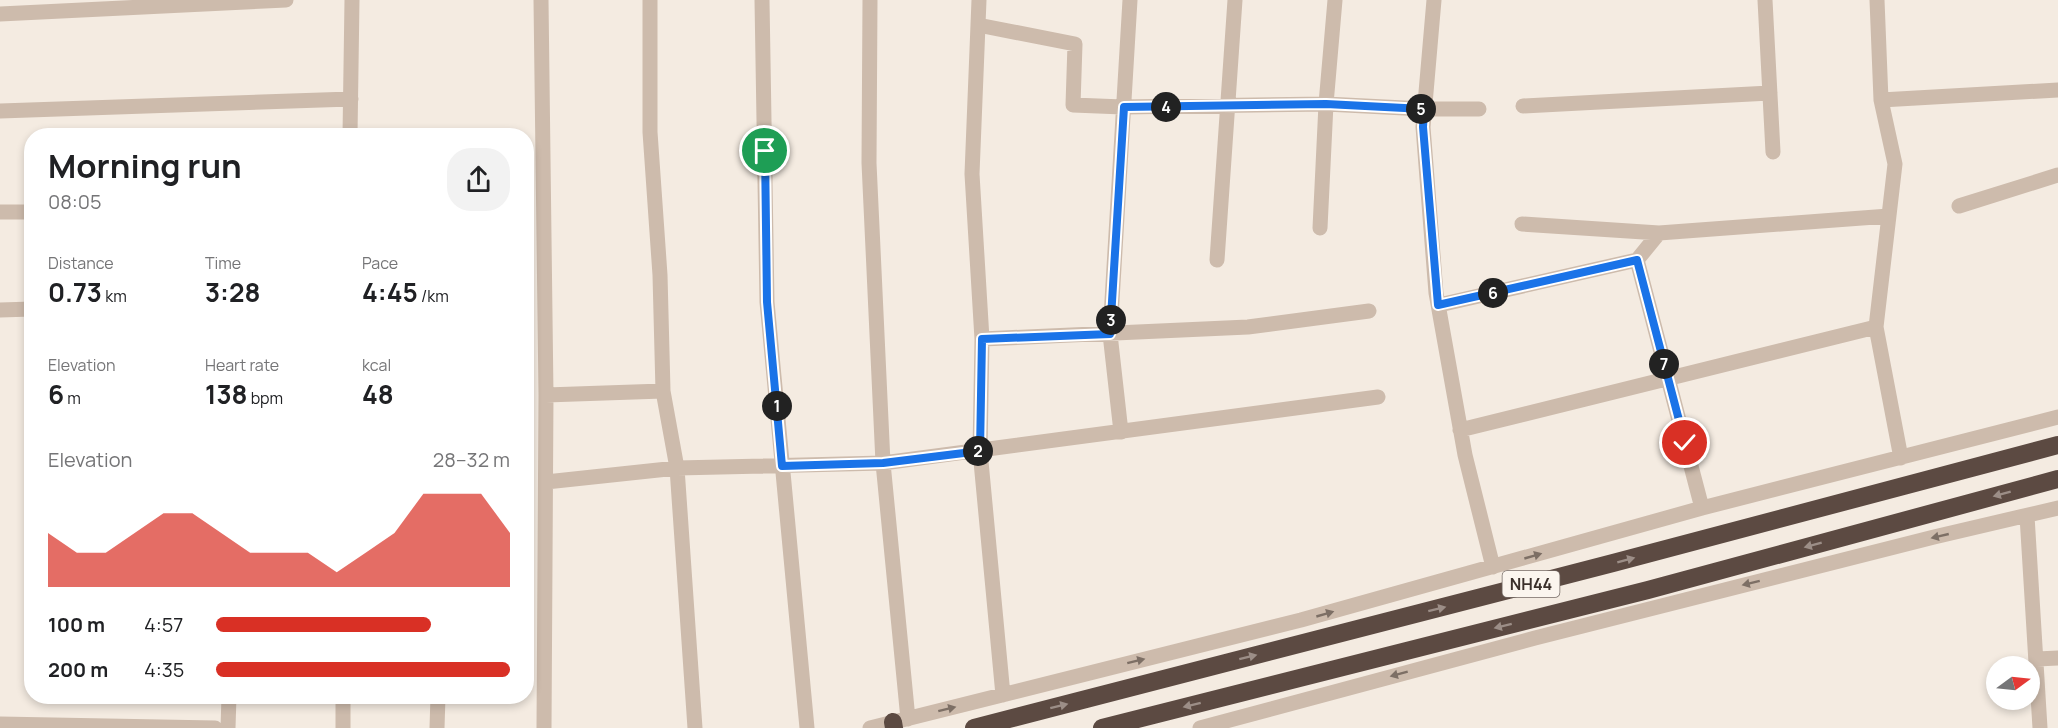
<!DOCTYPE html>
<html lang="en">
<head>
<meta charset="utf-8">
<style>
	body { margin:0; font-family:Manrope,sans-serif; background:#f2f2f2; color:#202124; height:100vh; display:flex; flex-direction:column; font-size:22px; white-space:nowrap }
	* { box-sizing:border-box; margin:0 }
	p { font-size:20px; color:#757577 }
	.icon { flex:none; width:33px; height:33px; fill:none; stroke:currentColor; stroke-width:2; stroke-linecap:round; stroke-linejoin:round }
	.map { position:relative; flex:1; overflow:hidden }
	.side { position:absolute; left:24px; top:128px; width:510px; height:576px; display:flex; flex-direction:column; background:#fff; border-radius:24px; box-shadow:0 3px 9px #0003 }
	.side>* { flex:none }
	.needle { width:39px; rotate:75deg }
	.buttons { position:absolute; left:1986px; top:656px; display:grid; gap:12px }
	.buttons a { display:grid; place-items:center; width:54px; height:54px; border-radius:50%; background:#fff; box-shadow:0 3px 9px #0003; font-size:30px }
	.pin { position:absolute; display:grid; place-items:center; width:51px; height:51px; color:#fff; margin:-26px; border:3px solid #fff; border-radius:50%; box-shadow:0 2px 6px #0007 }
	.km { position:absolute; width:30px; height:30px; margin:-15px; border-radius:50%; background:#222; color:#fff; font-size:16px; line-height:30px; text-align:center }
	.round { display:grid; place-items:center; flex:none; width:63px; height:63px; border-radius:24px; background:#f2f2f2 }
	.overview { display:flex; align-items:center; justify-content:space-between; height:102px; padding:0 24px }
	h1 { font-size:33px; font-weight:700; line-height:45px }
	.stats { display:grid; grid-template-columns:repeat(3,1fr); gap:9px; height:102px; padding:6px 24px }
	.stats div { display:grid; align-content:center }
	.stats b { font-size:26px; font-weight:700 }
	.stats small { font-size:16px; font-weight:400 }
	.stats p { font-size:16px }
	.chart { height:168px; padding:12px 24px }
	.chart p { display:flex; justify-content:space-between }
	.chart svg { width:100%; height:108px; margin-top:6px; fill:#d93025; opacity:.7 }
	ul { padding:0 24px; list-style:none; font-size:20px }
	li { display:grid; grid-template-columns:96px 72px 1fr; align-items:center; height:45px }
	li i { height:15px; border-radius:8px; background:#d93025 }
	.map>svg:first-child { display:block }
</style>
</head>
<body>
<div class="map">
<svg width="2058" height="728" viewBox="0 0 2058 728">
	<rect width="100%" height="100%" fill="#f4ebe1"/>
	<g fill="none" stroke-linecap="round" stroke-linejoin="round">
		<path stroke="#cdbbac" stroke-width="15" d="M541,0L546,395L544,728
			M650,0V132L660,275L663,391L677,468L695,728
			M762,0L767,302L807,728
			M870,0L869,163L883,463L908,719
			M979,0L972,174L982,339L980,451L1003,695
			M1434,0L1423,127L1436,293L1465,455L1493,567
			M1765,0L1773,152
			M1877,0L1881,100L1895,164L1876,327L1901,458
			M0,14L286,0
			M978,25L1075,44L1073,105L1123,107L1326,104L1424,109H1479
			M1881,100L2058,90
			M1523,106L1770,93
			M0,111L351,99
			M350,135L352,0
			M1959,206L2058,175
			M0,212H32
			M1522,224L1659,233
			M1320,228L1326,104L1335,0
			M1217,260L1235,0
			M1637,260L1702,508
			M1439,305L1637,260L1659,233L1889,216
			M0,310L32,309
			M982,339L1248,327L1369,311
			M546,395L663,391
			M1460,430L1876,327
			M1121,432L1110,334L1130,0
			M546,482L677,468L883,463L1378,397
			M2027,516L2040,728
			M2037,659L2058,658
			M0,724L215,728
			M228,728L229,696
			M343,728V696
			M437,728L438,696
			M870,728L1301,620L1702,508L2058,417
			M1200,728L1535,638L1934,537L2058,508"/>
		<path stroke="#5c4a42" stroke-width="18" d="M893,722L894,728
			M974,728L1613,563L2058,445
			M1102,728L1648,590L2058,479"/>
	</g>
	<defs><path id="oneway-solid" d="M-6-.8H1V-3.2L6.5 0L1 3.2V.8H-6Z" transform="scale(1.5)"/></defs>
	<g fill="#9c8e87">
		<use href="#oneway-solid" transform="translate(2002 494) rotate(165)"/>
		<use href="#oneway-solid" transform="translate(1813 545) rotate(165)"/>
		<use href="#oneway-solid" transform="translate(1626 560) rotate(-15)"/>
		<use href="#oneway-solid" transform="translate(1437 609) rotate(-14)"/>
		<use href="#oneway-solid" transform="translate(1503 626) rotate(166)"/>
		<use href="#oneway-solid" transform="translate(1248 657) rotate(-14)"/>
		<use href="#oneway-solid" transform="translate(1192 705) rotate(166)"/>
		<use href="#oneway-solid" transform="translate(1059 706) rotate(-14)"/>
	</g>
	<g fill="#7d6f65">
		<use href="#oneway-solid" transform="translate(1940 536) rotate(167)"/>
		<use href="#oneway-solid" transform="translate(1533 556) rotate(-16)"/>
		<use href="#oneway-solid" transform="translate(1751 583) rotate(166)"/>
		<use href="#oneway-solid" transform="translate(1325 614) rotate(-16)"/>
		<use href="#oneway-solid" transform="translate(1136 661) rotate(-14)"/>
		<use href="#oneway-solid" transform="translate(1399 674) rotate(165)"/>
		<use href="#oneway-solid" transform="translate(947 709) rotate(-14)"/>
	</g>
	<g fill="none" stroke-linecap="round" stroke-linejoin="round">
		<defs>
			<path id="route" d="M765,151L767,302L782,466L883,463L980,451L982,339L1110,334L1124,107L1326,104L1424,109L1423,127L1438,305L1637,260L1685,443"/>
		</defs>
		<use href="#route" stroke="#fff" stroke-width="12"/>
		<use href="#route" stroke="#1a73e8" stroke-width="8"/>
	</g>
	<g text-anchor="middle" dominant-baseline="central" stroke-width="4.5" stroke-linejoin="round" paint-order="stroke">
		<rect fill="#fbf5ee" stroke="#756b66" stroke-width="1.5" x="1502.5" y="571" width="57" height="26" rx="4.5"/>
		<g font-size="16" font-weight="bold" fill="#3b302b">
			<text x="1531" y="584">NH44</text>
		</g>
	</g>
</svg>
<div class="buttons">
<a><svg class="needle" viewBox="-14 -14 28 28"><path d="M0-13l5 13h-10z" fill="#e53935"/><path d="M0 13l5-13h-10z" fill="#757577"/></svg></a>
</div>
<div class="pin" style="left:765px;top:151px;background:#1e9e55"><svg class="icon" aria-label="arrive" viewBox="0 0 24 24"><path d="M6 21V4h12l-3 4 3 4H6"/></svg></div>
<div class="pin" style="left:1685px;top:443px;background:#d93025"><svg class="icon" aria-label="check" viewBox="0 0 24 24"><path d="M5 12l5 5 9-10"/></svg></div>
<b class="km" style="left:777px;top:406px">1</b>
<b class="km" style="left:978px;top:451px">2</b>
<b class="km" style="left:1111px;top:320px">3</b>
<b class="km" style="left:1166px;top:107px">4</b>
<b class="km" style="left:1421px;top:109px">5</b>
<b class="km" style="left:1493px;top:293px">6</b>
<b class="km" style="left:1664px;top:364px">7</b>
<section class="side">
<div class="overview"><div><h1>Morning run</h1><p>08:05</p></div><a class="round"><svg class="icon" aria-label="share" viewBox="0 0 24 24"><path d="M12 15V3M7 8l5-5 5 5M5 13v7h14v-7"/></svg></a></div>
<div class="stats">
<div><p>Distance</p><b>0.73<small> km</small></b></div>
<div><p>Time</p><b>3:28</b></div>
<div><p>Pace</p><b>4:45<small> /km</small></b></div>
</div>
<div class="stats">
<div><p>Elevation</p><b>6<small> m</small></b></div>
<div><p>Heart rate</p><b>138<small> bpm</small></b></div>
<div><p>kcal</p><b>48</b></div>
</div>
<div class="chart"><p><span>Elevation</span>28–32 m</p>
<svg viewBox="0 0 160 44" preserveAspectRatio="none"><path d="M0 44V22L10 30L20 30L30 22L40 14L50 14L60 22L70 30L80 30L90 30L100 38L110 30L120 22L130 6L140 6L150 6L160 22V44z"/></svg>
</div>
<ul>
<li><b>100 m</b>4:57<i style="width:73%"></i></li>
<li><b>200 m</b>4:35<i style="width:100%"></i></li>
</ul>
</section>
</div>
</body>
</html>
